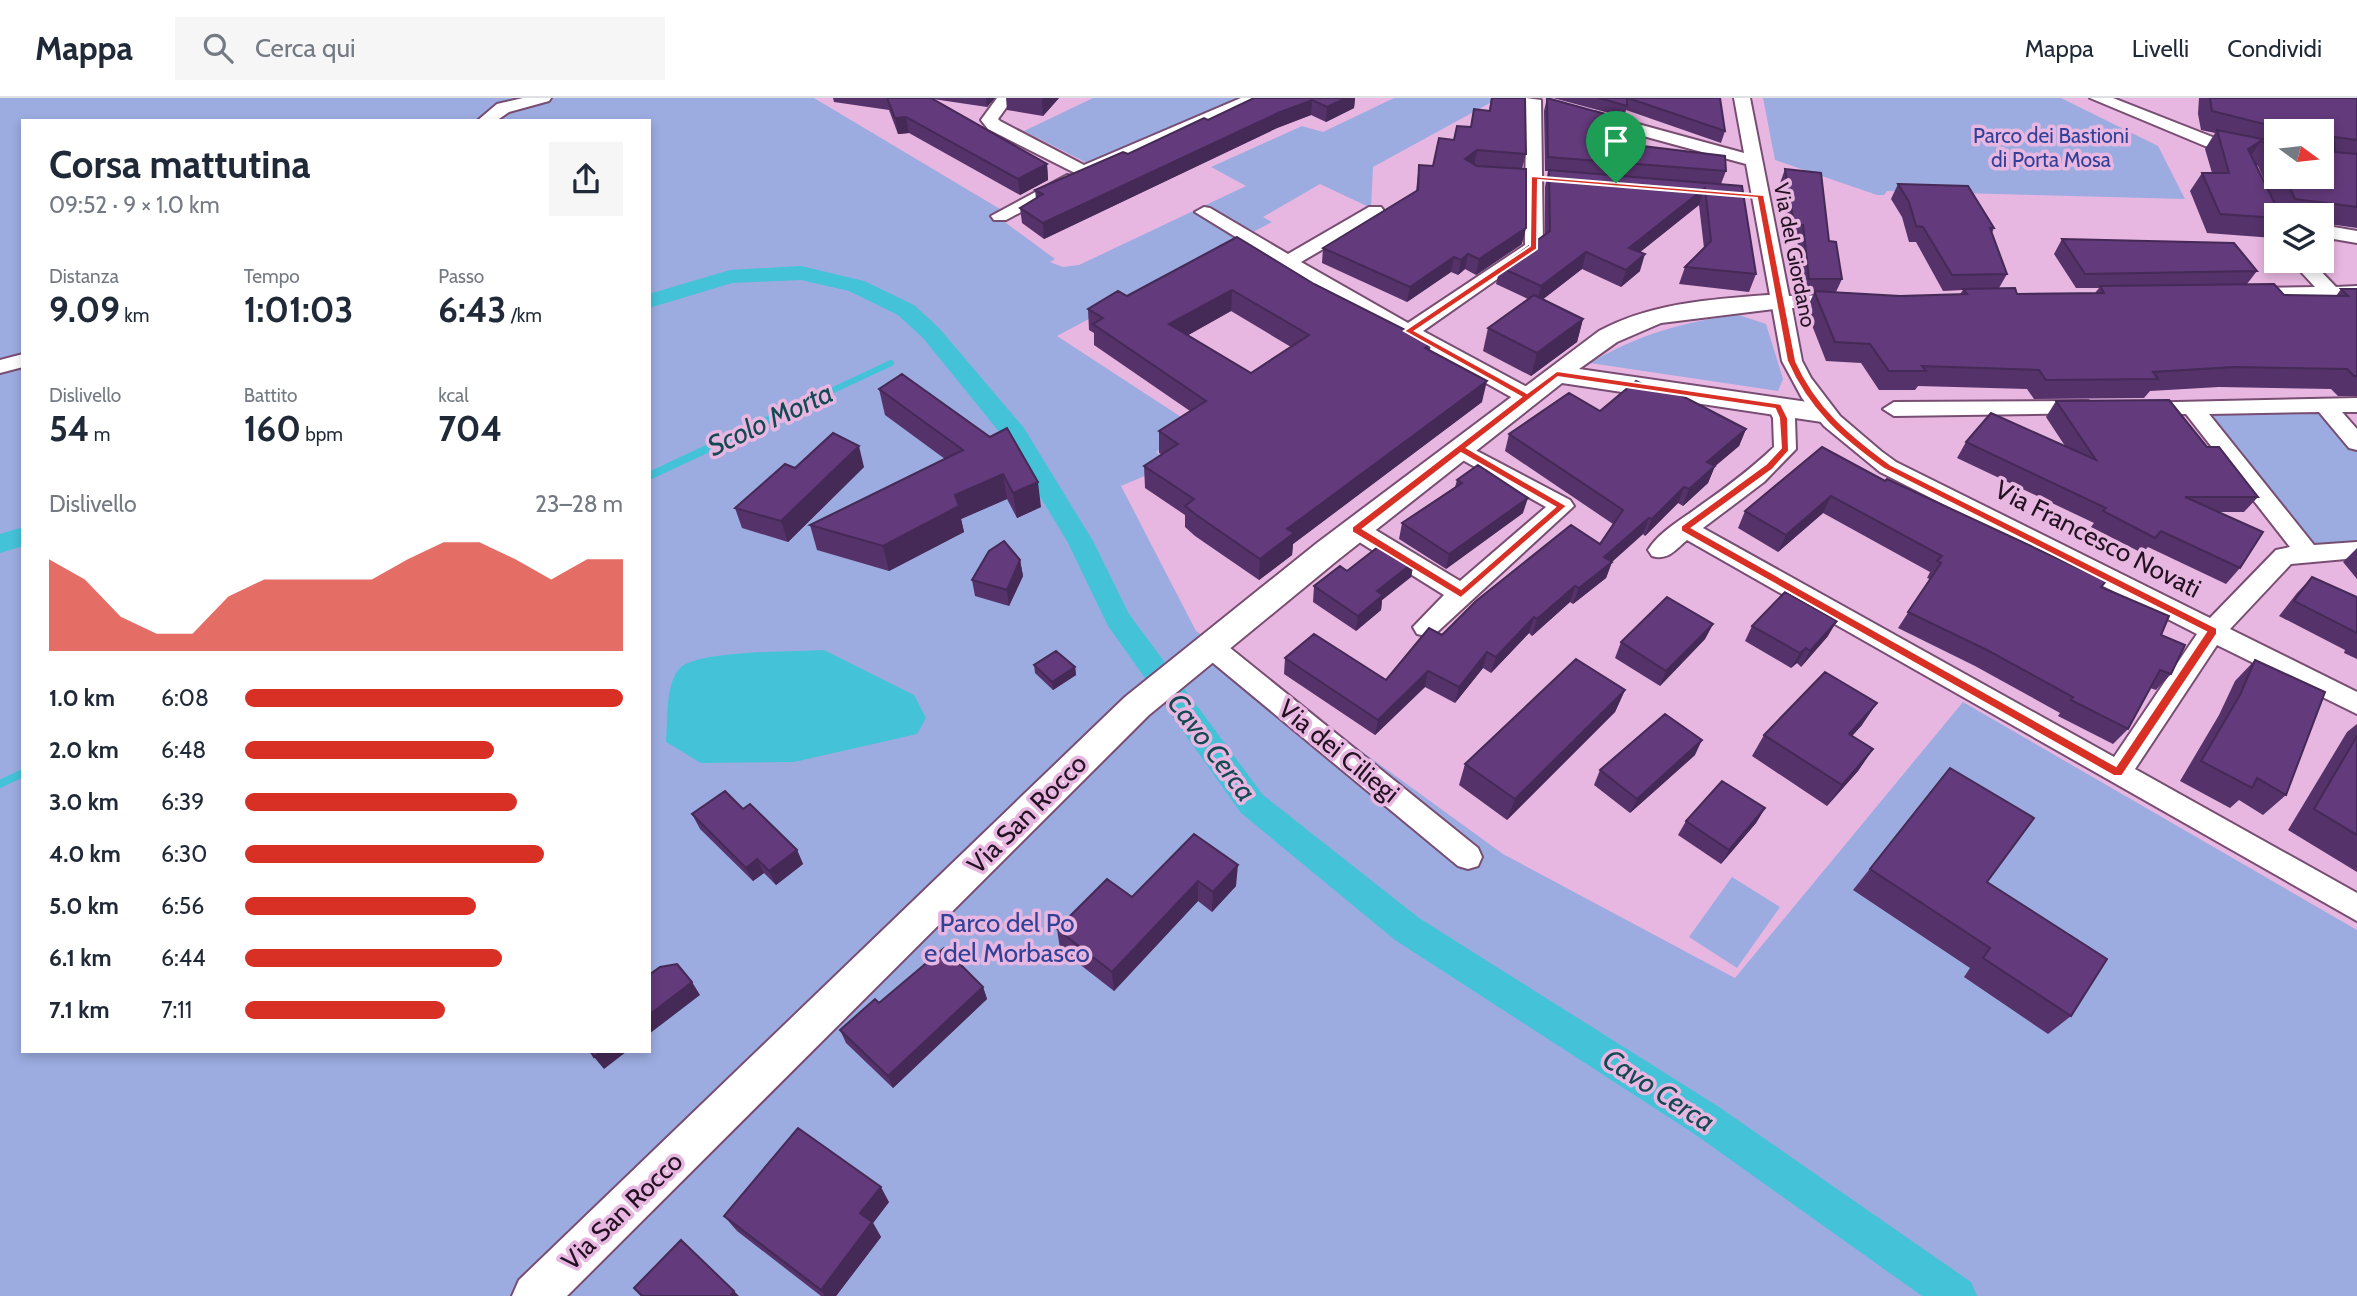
<!DOCTYPE html>
<html lang="it">
<head>
<meta charset="utf-8">
<style>
	body { margin:0; font-family:Cabin,sans-serif; background:#f6f6f7; color:#1f2937; height:100vh; display:flex; flex-direction:column; font-size:26px; white-space:nowrap }
	* { box-sizing:border-box; margin:0 }
	p { font-size:23px; color:#747a83 }
	.icon { flex:none; width:38px; height:38px; fill:none; stroke:currentColor; stroke-width:2; stroke-linecap:round; stroke-linejoin:round }
	.map { position:relative; flex:1; overflow:hidden }
	.details { position:absolute; left:21px; top:21px; width:630px; height:934px; display:flex; flex-direction:column; background:#fff; border-radius:0px; box-shadow:0 4px 10px #0003 }
	.details>* { flex:none }
	.needle { width:46px; rotate:105deg }
	.tools { position:absolute; left:2264px; top:21px; display:grid; gap:14px }
	.tools a { display:grid; place-items:center; width:70px; height:70px; border-radius:0px; background:#fff; box-shadow:0 4px 10px #0003; font-size:35px }
	.pin { position:absolute; display:grid; place-items:center; width:60px; height:60px; color:#fff; margin:-72px -30px; border-radius:50% 50% 50% 0; rotate:-45deg; box-shadow:0 0 7px #0007 }
	.pin .icon { rotate:45deg }
	.round { display:grid; place-items:center; flex:none; width:74px; height:74px; border-radius:0px; background:#f6f6f7 }
	.headline { display:flex; align-items:center; justify-content:space-between; height:119px; padding:0 28px }
	h1 { font-size:38px; font-weight:700; line-height:52px }
	.metrics { display:grid; grid-template-columns:repeat(3,1fr); gap:10px; height:119px; padding:7px 28px }
	.metrics div { display:grid; align-content:center }
	.metrics b { font-size:35px; font-weight:700 }
	.metrics small { font-size:19px; font-weight:400 }
	.metrics p { font-size:19px }
	.chart { height:196px; padding:14px 28px }
	.chart p { display:flex; justify-content:space-between }
	.chart svg { width:100%; height:126px; margin-top:7px; fill:#d93025; opacity:.7 }
	ul { padding:0 28px; list-style:none; font-size:23px }
	li { display:grid; grid-template-columns:112px 84px 1fr; align-items:center; height:52px }
	li i { height:18px; border-radius:9px; background:#d93025 }
	header { display:flex; align-items:center; gap:42px; box-sizing:border-box; height:98px; padding:0 35px; background:#fff; border-bottom:2px solid #e0e1e3 }
	header strong { font-size:33px }
	nav { display:flex; gap:38px; margin-inline-start:auto; font-size:24px }
	.search { width:490px; height:63px; background:#f6f6f7; display:flex; align-items:center; gap:18px; box-sizing:border-box; padding:0 24px; border-radius:0px; color:#747a83; font-size:26px }
	.map>svg:first-child { display:block }
</style>
</head>
<body>
<header>
<strong>Mappa</strong>
<div class="search"><svg class="icon" aria-label="search" viewBox="0 0 24 24"><circle cx="10" cy="10" r="6"/><path d="M15 15l6 6"/></svg>Cerca qui</div>
<nav><a>Mappa</a><a>Livelli</a><a>Condividi</a></nav>
</header>
<div class="map">
<svg width="2357" height="1198" viewBox="0 0 2357 1198">
	<rect width="100%" height="100%" fill="#e8b7e1"/>
	<path fill="#9cace0" fill-rule="evenodd" d="M0,0H814L1000,111L1006,125L1055,161L1050,164L1063,169L1079,167L1246,88L1211,69L1302,28L1323,34L1394,0H1499L1373,69L1371,110L1320,86L1263,119L1272,124L1057,238L1195,328L1156,354L1173,366L1121,388L1196,533L1503,756L1735,880L1963,604L2357,832V1198H0ZM23,23H649V954H23Z
		M1093,0H1240L1087,65L1024,33Z
		M1763,0H2061L2158,48L2185,101L1887,93L1884,97H1877L1775,62Z
		M1739,217L1766,226L1783,281L1778,293L1590,265C1637,237 1685,223 1739,217Z
		M2325,314L2357,352V443L2314,446L2209,316Z
		M1732,779L1780,809L1737,870L1689,839Z"/>
	<path fill="#44c2d8" d="M824,552L914,597L926,620L917,636L794,664L701,665L666,644C668,624 665,585 680,570C699,552 794,554 824,552Z"/>
	<g fill="none" stroke-linecap="round" stroke-linejoin="round">
		<path stroke="#44c2d8" stroke-width="6" d="M814,301L891,265"/>
		<path stroke="#44c2d8" stroke-width="8" d="M649,378L818,299
			M0,686L23,675"/>
		<path fill="#44c2d8" fill-rule="evenodd" d="M801,168L864,183L914,207L939,230L1024,330L1093,443L1129,516L1263,697L1419,820L1719,1009L1971,1184L1977,1198H1922L1693,1035L1395,842L1241,715L1108,528L1067,443L1005,341L923,240L898,217L849,193L801,182L732,185L649,210V196L730,172Z
			M23,429V448L0,455V436Z"/>
		<defs>
			<path id="minor" d="M523,0H551L549,3L509,14L496,23H477L497,6Z
				M997,0H1013L998,21L1000,23L1084,67L1241,0H1263L1083,79L988,31L981,22Z
				M1526,0L1541,2L1543,149L1423,233L1536,294L1539,299L1536,304H1520L1350,209L1195,114L1204,109L1210,110L1288,156L1369,109H1381L1384,113L1381,117L1301,164L1408,225L1525,147Z
				M1734,0H1750L1789,198L1844,197L1854,203L1844,209L1792,210L1802,263L1811,280L1840,318L1881,353L1896,364L2210,520L2276,452L2290,449L2186,316L2140,317L2129,310L2132,305L2357,300V314H2342L2357,331V352L2349,350L2319,314L2209,316L2314,447L2357,444V460L2291,466L2230,531L2357,594V616L2217,547L2135,671L2357,795V823L1687,442C1675,452 1668,463 1652,458L1648,452C1659,434 1681,422 1697,410C1724,391 1750,372 1774,349L1773,320L1767,308L1778,301L1786,303L1795,320L1796,351L1764,384L1703,430L2114,659L2197,536L1880,374L1824,328L1802,300L1782,263L1746,66L1588,23L1586,19L1594,14L1744,55Z
				M2090,0H2113L2215,40L2277,52V62L2205,48Z
				M1067,77L1073,78L1076,82L1073,86L1006,122H994L991,118Z
				M2322,127L2357,133V145L2322,139Z
				M2291,163H2311L2336,189L2357,188V200L2247,202L2237,196L2247,190L2315,189Z
				M23,256V269L0,275V262Z
				M2088,303L2099,310L2096,315L1894,318L1883,311L1894,304Z
				M1460,344L1570,402L1574,408L1435,536L1426,538L1417,536L1413,529L1444,497L1348,437L1344,431L1348,425H1364L1460,483L1546,409L1452,356L1449,351L1452,346Z
				M1210,538L1219,541L1478,750L1482,759L1478,768L1468,771L1458,768L1201,555L1197,548L1201,541Z"/>
			<path id="major" d="M1780,196L1789,199L1793,204L1789,209L1661,225L1617,244L1579,271L1822,306L1832,309L1836,315L1832,321L1822,324L1562,285L1339,461L1149,617L567,1198H512L519,1182L1125,599L1317,445L1599,233C1655,203 1718,201 1780,196Z"/>
		</defs>
		<use href="#minor" stroke="#784d72" stroke-width="4"/>
		<use href="#major" stroke="#784d72" stroke-width="4"/>
		<use href="#minor" fill="#fff" fill-rule="evenodd"/>
		<use href="#major" fill="#fff" fill-rule="evenodd"/>
	</g>
	<path fill="#55326a" fill-rule="evenodd" d="M833,0H995L987,9L933,1L1047,66L1048,82L1020,97L909,35L898,36L889,12L834,4Z
		M1006,0H1059L1043,18L1007,12Z
		M1254,0H1355L1354,10L1326,24L1311,17L1277,30L1044,141L1022,125L1020,110L1036,101L1035,92L1128,56L1208,22Z
		M1491,0L1526,56L1522,71V146L1476,177L1465,171L1458,177L1451,174L1407,204L1322,165L1323,150L1416,93L1419,67L1433,68L1454,42L1471,29L1489,13Z
		M1547,0L1626,46L1726,73L1721,86L1756,176L1749,194L1679,186L1685,169L1704,150L1699,107L1640,154V173L1621,189L1582,171L1543,201L1583,221L1577,244L1531,278L1483,253L1488,230L1528,201L1496,186L1500,169L1545,136V89L1548,73H1545L1544,13Z
		M1553,0H1720L1725,33L1721,45L1626,12L1624,19Z
		M2199,0H2357V130L2322,125V117H2277V136L2274,140L2207,135L2190,93L2202,75H2212L2205,51L2215,35L2201,32L2198,16ZM2277,33H2322V79H2277ZM2255,66L2258,68L2276,108Z
		M1785,71L1829,143L1842,181L1836,194L1900,198L1960,196L1963,192L1943,193L1916,144H1909L1902,119L1891,101L1898,86L1994,130L1992,135L2007,176L1999,190L2017,196L2095,195L2099,190H2076L2054,156L2062,141L2257,173L2247,186L2284,197L2336,198L2341,191H2357V298H2338L2331,291L2219,289L2150,293L2144,300L2034,301L2027,291L1918,288L1915,292H1879L1861,265L1826,263L1806,212L1814,195H1803L1797,141L1789,140L1780,85Z
		M1314,186L1431,245L1430,252L1482,304L1293,446L1292,457L1259,482L1195,438L1185,429V417L1145,390L1144,368L1161,356L1159,355V333L1190,313L1094,247V235L1089,232L1088,211L1127,198ZM1231,213L1291,249L1251,275L1188,237Z
		M902,276L1041,409L1017,420L1007,401L961,421L964,434L889,473L817,452L810,427L945,361L885,317L879,291Z
		M1658,294L1746,331L1739,348L1715,368L1708,385L1683,408L1678,405L1645,438L1643,436L1612,464L1606,480L1573,506L1570,504L1532,538L1529,535L1491,575L1483,570L1455,605L1425,589L1375,637L1284,576L1285,560L1386,582L1442,537L1600,446L1613,426L1505,353L1509,336L1600,313Z
		M2056,303L2207,349L2258,399L2244,414H2220L2240,470L2226,486L2148,449L2142,455L2091,429L2094,425L1957,360L1966,344L2065,348L2046,319Z
		M864,369L788,444L742,430L735,410L795,370Z
		M1457,382L1523,415L1446,471L1399,441L1402,425L1455,389Z
		M1885,383L2101,489L2161,537L2171,576L2156,592L2150,590L2128,631L2113,646L2058,618L2060,615L1975,568L1898,530L1930,481L1927,480L1930,474L1823,415L1778,454L1738,430L1745,413Z
		M2357,450V481L2343,464Z
		M1020,462L1023,478L1009,508L975,498L972,482Z
		M1414,464L1411,479L1382,502L1381,512L1356,533L1313,504L1314,488L1347,473Z
		M2312,479L2357,499V561L2344,555L2345,552L2279,518L2297,495Z
		M1713,526L1705,541L1660,588L1615,560L1621,544Z
		M1752,528L1828,538L1801,569L1797,565L1791,570L1745,543Z
		M2255,562L2286,697L2263,717L2239,702L2230,710L2180,683L2219,617L2235,583Z
		M1034,567L1075,569L1076,577L1053,592L1035,575Z
		M1625,592L1615,614L1507,722L1459,687L1465,666Z
		M2357,626V774L2288,732L2347,634Z
		M1862,627L1852,638L1873,651L1858,673L1827,708L1752,658L1764,637Z
		M1695,657L1630,715L1594,687L1600,672Z
		M1950,670L1987,784L2071,918L2048,936L1964,879L1970,870L1853,792Z
		M1765,710L1756,725L1721,766L1678,737L1686,723Z
		M743,711L797,752L803,766L776,787L764,775L753,783L700,731L692,716Z
		M1194,736L1236,788L1212,814L1198,803L1114,893L1060,851L1057,831L1132,799Z
		M983,889L987,901L893,990L846,945L840,932L879,905Z
		M889,1104L873,1125L881,1139L836,1198H821L737,1133L724,1118Z"/>
	<path fill="#452956" d="M986,0H995L987,9Z
		M1043,0H1059L1043,18L1042,2Z
		M1344,0H1355L1354,10L1326,24L1327,9Z
		M1312,2L1311,17L1277,30L1044,141L1043,125L1278,15Z
		M906,19L909,35L898,36L895,20Z
		M2261,43L2248,62V51Z
		M1477,52L1474,67L1465,61Z
		M1047,66L1048,82L1020,97L1018,81Z
		M1705,90L1699,107L1624,167L1629,150Z
		M1526,130L1522,146L1476,177L1479,161Z
		M1586,154L1582,171L1537,206L1541,188Z
		M1468,156L1465,171L1458,177L1461,162Z
		M1645,156L1640,173L1621,189L1626,172Z
		M1454,159L1451,174L1407,204L1410,189Z
		M1232,192L1231,213L1169,248V226Z
		M1583,221L1577,244L1531,278L1537,255Z
		M1487,283L1482,304L1293,446L1292,457L1259,482L1260,461L1287,431Z
		M1746,331L1739,348L1700,381L1707,364Z
		M859,348L864,369L788,444L781,423Z
		M1715,368L1708,385L1683,408L1689,391Z
		M1003,376L1007,401L961,421L964,434L889,473L883,448L955,397Z
		M1038,384L1041,409L1017,420L1013,395Z
		M1684,389L1678,405L1645,438L1652,421Z
		M1831,398L1823,415L1778,454L1786,437Z
		M1528,400L1523,415L1446,471L1449,456Z
		M1649,420L1643,436L1607,468L1612,464L1606,480L1573,506L1579,490L1604,459Z
		M1020,462L1023,478L1009,508L1007,492Z
		M1414,464L1411,479L1382,502L1381,512L1356,533L1358,518L1377,493Z
		M1575,488L1570,504L1532,538L1537,521Z
		M1534,519L1529,535L1491,575L1496,559Z
		M1837,523L1828,538L1801,569L1810,553Z
		M1713,526L1705,541L1660,588L1666,573Z
		M1806,550L1797,565L1791,570L1800,555Z
		M1487,554L1483,570L1455,605L1459,589Z
		M1075,569L1076,577L1053,592L1052,584Z
		M1428,573L1425,589L1375,637L1378,622Z
		M1625,592L1615,614L1507,722L1515,701Z
		M1877,605L1862,627L1834,658L1849,636Z
		M1702,642L1695,657L1630,715L1637,701Z
		M1873,651L1858,673L1827,708L1842,687Z
		M1765,710L1756,725L1721,766L1729,752Z
		M797,752L803,766L776,787L769,773Z
		M757,761L764,775L753,783L746,770Z
		M1238,767L1236,788L1212,814L1213,794Z
		M1198,783V803L1114,893L1112,874Z
		M692,884L700,897L649,936V917Z
		M983,889L987,901L893,990L888,978Z
		M600,954H626L604,971L594,959Z
		M881,1089L889,1104L873,1125L881,1139L836,1198H825L821,1192L860,1115Z
		M734,1193L739,1198H730Z"/>
	<path fill="#633a7b" stroke="#452956" stroke-width="2" fill-rule="evenodd" d="M887,0H931L1047,66L1018,81L906,19L895,20Z
		M1254,0H1346L1327,9L1312,2L1278,15L1043,125L1020,110L1043,96L1035,92L1123,54L1128,56L1204,20L1208,22Z
		M1492,0H1525L1526,56L1477,52L1465,61L1477,68L1526,71V130L1479,161L1468,156L1461,162L1454,159L1410,189L1323,150L1418,92L1419,67L1433,68L1439,40L1454,42L1457,28L1471,29L1474,11L1490,13Z
		M1547,0L1627,22L1626,46L1725,58L1726,73L1548,59Z
		M1599,0H1627V8Z
		M1628,0H1720L1725,33Z
		M2210,0H2357V42L2334,39L2335,54L2357,56V109L2295,101L2285,79H2322V33H2292L2212,13Z
		M2217,32L2277,44V61L2271,49L2261,43L2248,51L2279,114L2283,117H2277V120L2220,116L2202,75H2229Z
		M1785,71L1821,75L1829,143L1836,144L1842,181H1809L1803,127H1794Z
		M1549,72L1742,88L1756,176L1685,169L1711,143L1705,90L1629,150L1645,156L1626,172L1586,154L1541,188L1500,169L1550,133Z
		M1898,86L1968,88L1994,130H1990L2007,176L1952,177L1923,129L1916,128L1909,104Z
		M1237,139L1314,186L1431,245L1425,250L1487,283L1287,431L1294,435L1260,461L1195,416L1185,408L1194,401L1144,368L1178,346L1159,333L1206,303L1093,226L1103,220L1088,211L1118,193L1127,198ZM1232,192L1309,237L1251,275L1169,226Z
		M2062,141L2234,145L2257,173L2085,176Z
		M2274,186L2284,197L2348,198L2341,191H2357V278H2354L2347,271L2234,269L2153,274L2158,281L2046,282L2039,272L1922,268L1926,273H1889L1870,246L1835,244L1814,193L1900,198L1967,196L1963,191L2015,190L2017,196L2104,195L2100,188Z
		M1534,197L1583,221L1537,255L1488,230Z
		M902,276L990,339L1007,330L1038,384L1013,395L1003,376L955,397L959,408L883,448L810,427L963,352L879,291Z
		M1636,283L1658,294L1665,289L1746,331L1707,364L1715,368L1689,391L1684,389L1652,421L1649,420L1604,459L1612,464L1579,490L1575,488L1537,521L1534,519L1496,559L1487,554L1459,589L1428,573L1378,622L1285,560L1314,536L1386,582L1429,530L1442,537L1476,503L1571,427L1600,446L1623,412L1509,336L1569,295L1600,313Z
		M2169,302L2207,349H2219L2258,399H2185L2263,434L2240,470L2161,433L2155,440L2103,413L2106,410L1966,344L1991,315L2096,362L2056,303Z
		M833,335L859,348L781,423L735,410L785,366L795,370Z
		M1822,349L1885,383L1887,381L2106,483L2101,489L2169,518L2161,537L2185,547L2171,576L2160,572L2128,631L2071,602L2073,599L1987,552L1908,514L1941,465L1937,463L1942,458L1831,398L1786,437L1745,413Z
		M1478,367L1528,400L1449,456L1402,425L1462,385L1457,382Z
		M1004,443L1020,462L1007,492L972,482L989,453Z
		M1383,445L1414,464L1377,493L1383,497L1358,518L1314,488L1340,468L1347,473Z
		M2312,479L2357,499V535L2294,503Z
		M1785,494L1837,523L1810,553L1806,550L1800,555L1752,528Z
		M1667,499L1713,526L1666,573L1621,544Z
		M1056,553L1075,569L1052,584L1034,567Z
		M1576,561L1625,592L1515,701L1465,666Z
		M2255,562L2325,594L2286,697L2257,680L2252,690L2201,663L2240,597Z
		M1825,574L1877,605L1849,636L1873,651L1842,687L1764,637Z
		M1665,616L1702,642L1637,701L1600,672Z
		M2357,638V737L2314,711Z
		M1950,670L2034,720L1987,784L2107,861L2071,918L1983,860L1990,850L1870,771Z
		M1722,683L1765,710L1729,752L1686,723Z
		M725,693L743,711L750,706L797,752L769,773L757,761L746,770L692,716Z
		M1194,736L1238,767L1213,794L1198,783L1112,874L1057,831L1107,781L1132,799Z
		M944,850L983,889L888,978L840,932L875,901L879,905Z
		M677,866L692,884L649,917V877L660,869Z
		M591,954H600L594,959Z
		M798,1030L881,1089L860,1115L872,1124L821,1192L724,1118Z
		M681,1142L734,1193L730,1198H642L634,1190Z"/>
	<path fill="#d93025" stroke="#fff" stroke-width="2" fill-rule="evenodd" d="M1531,78L1764,97L1796,263C1817,310 1850,337 1891,367L2217,530V536L2122,678H2114L1681,433V428L1766,366L1781,350L1779,320L1775,311L1558,279L1467,350L1567,408L1461,500L1352,434V429L1521,299L1404,233L1530,148ZM1538,82L1757,100L1787,263C1808,312 1842,341 1884,371L2206,534L2116,668L1692,430L1773,371L1789,353L1788,320L1781,306L1557,273L1527,295L1415,233L1537,151ZM1461,355L1555,409L1461,491L1363,431Z"/>
	<g text-anchor="middle" dominant-baseline="central" stroke-width="7" stroke-linejoin="round" paint-order="stroke">
		<g font-size="21" fill="#324198" stroke="#e8b7e1">
			<text x="2051" y="37">Parco dei Bastioni<tspan x="2051" dy="24">di Porta Mosa</tspan></text>
		</g>
		<g font-size="21" fill="#241222" stroke="#e8b7e1">
			<text transform="translate(1795 157) rotate(79)">Via del Giordano</text>
		</g>
		<g font-size="26" fill="#241222" stroke="#e8b7e1">
			<text transform="translate(2098 441) rotate(27)">Via Francesco Novati</text>
			<text transform="translate(1339 653) rotate(39)">Via dei Ciliegi</text>
			<text transform="translate(1027 716) rotate(-45)">Via San Rocco</text>
			<text transform="translate(622 1113) rotate(-44)">Via San Rocco</text>
		</g>
		<g font-size="26" fill="#324198" stroke="#e8b7e1">
			<text x="1007" y="825">Parco del Po<tspan x="1007" dy="30">e del Morbasco</tspan></text>
		</g>
		<g font-size="28" font-style="italic" fill="#124952" stroke="#e8b7e1">
			<text transform="translate(770 321) rotate(-25)">Scolo Morta</text>
			<text transform="translate(1212 649) rotate(53)">Cavo Cerca</text>
			<text transform="translate(1659 992) rotate(33)">Cavo Cerca</text>
		</g>
	</g>
</svg>
<div class="tools">
<a><svg class="needle" viewBox="-14 -14 28 28"><path d="M0-13l5 13h-10z" fill="#e53935"/><path d="M0 13l5-13h-10z" fill="#747a83"/></svg></a>
<a><svg class="icon" aria-label="layers" viewBox="0 0 24 24"><path d="M12 4l9 5-9 5-9-5zM3 14l9 5 9-5"/></svg></a>
</div>
<div class="pin" style="left:1616px;top:85px;background:#1e9e55"><svg class="icon" aria-label="arrive" viewBox="0 0 24 24"><path d="M6 21V4h12l-3 4 3 4H6"/></svg></div>
<section class="details">
<div class="headline"><div><h1>Corsa mattutina</h1><p>09:52 · 9 × 1.0 km</p></div><a class="round"><svg class="icon" aria-label="share" viewBox="0 0 24 24"><path d="M12 15V3M7 8l5-5 5 5M5 13v7h14v-7"/></svg></a></div>
<div class="metrics">
<div><p>Distanza</p><b>9.09<small> km</small></b></div>
<div><p>Tempo</p><b>1:01:03</b></div>
<div><p>Passo</p><b>6:43<small> /km</small></b></div>
</div>
<div class="metrics">
<div><p>Dislivello</p><b>54<small> m</small></b></div>
<div><p>Battito</p><b>160<small> bpm</small></b></div>
<div><p>kcal</p><b>704</b></div>
</div>
<div class="chart"><p><span>Dislivello</span>23–28 m</p>
<svg viewBox="0 0 160 44" preserveAspectRatio="none"><path d="M0 44V12L10 19L20 32L30 38L40 38L50 25L60 19L70 19L80 19L90 19L100 12L110 6L120 6L130 12L140 19L150 12L160 12V44z"/></svg>
</div>
<ul>
<li><b>1.0 km</b>6:08<i style="width:100%"></i></li>
<li><b>2.0 km</b>6:48<i style="width:66%"></i></li>
<li><b>3.0 km</b>6:39<i style="width:72%"></i></li>
<li><b>4.0 km</b>6:30<i style="width:79%"></i></li>
<li><b>5.0 km</b>6:56<i style="width:61%"></i></li>
<li><b>6.1 km</b>6:44<i style="width:68%"></i></li>
<li><b>7.1 km</b>7:11<i style="width:53%"></i></li>
</ul>
</section>
</div>
</body>
</html>
